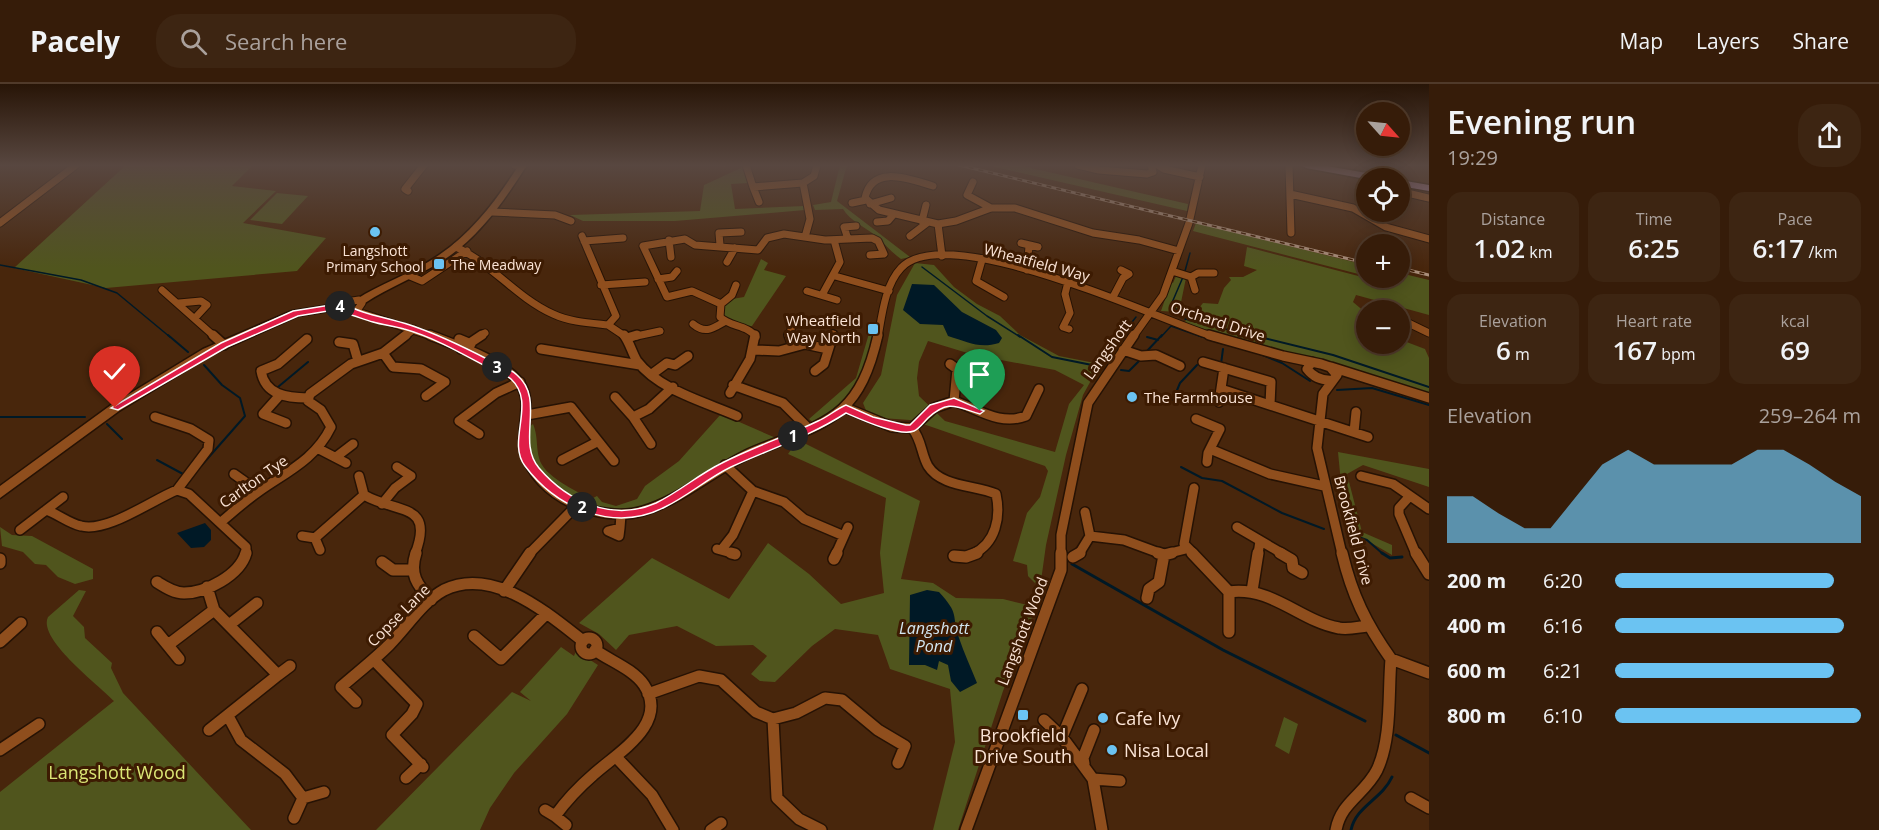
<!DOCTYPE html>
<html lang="en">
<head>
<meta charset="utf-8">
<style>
	body { margin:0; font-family:"Open Sans",sans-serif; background:#3d2512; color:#f1f3f6; height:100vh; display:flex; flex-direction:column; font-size:22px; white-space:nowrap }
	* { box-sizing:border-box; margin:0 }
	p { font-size:20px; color:#aaa19c }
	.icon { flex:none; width:33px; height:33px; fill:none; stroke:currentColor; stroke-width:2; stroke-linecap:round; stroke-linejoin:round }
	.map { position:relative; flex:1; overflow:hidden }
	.drawer { display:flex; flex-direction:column; background:#361c09; width:450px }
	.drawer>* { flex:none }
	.needle { width:39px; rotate:117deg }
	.buttons { position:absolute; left:1356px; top:18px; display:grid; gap:12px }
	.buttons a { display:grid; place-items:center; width:54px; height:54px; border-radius:50%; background:#361c09; box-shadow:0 3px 15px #0003,0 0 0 2px #503a2a; font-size:30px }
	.pin { position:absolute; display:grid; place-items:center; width:51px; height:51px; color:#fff; margin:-62px -26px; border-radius:50% 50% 50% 0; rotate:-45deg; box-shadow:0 0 6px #0007 }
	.pin .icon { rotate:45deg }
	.km { position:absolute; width:30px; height:30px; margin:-15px; border-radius:50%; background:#222; color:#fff; font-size:16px; line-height:30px; text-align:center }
	.round { display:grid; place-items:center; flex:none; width:63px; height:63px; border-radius:24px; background:#3d2512 }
	.summary { display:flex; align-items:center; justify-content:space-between; height:102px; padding:0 18px }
	h1 { font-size:33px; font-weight:600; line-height:45px }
	.stats { display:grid; grid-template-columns:repeat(3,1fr); gap:9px; height:102px; padding:6px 18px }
	.stats div { display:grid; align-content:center; border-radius:15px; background:#3d2512; text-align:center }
	.stats b { font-size:26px; font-weight:600 }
	.stats small { font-size:16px; font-weight:400 }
	.stats p { font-size:16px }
	.chart { height:168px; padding:12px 18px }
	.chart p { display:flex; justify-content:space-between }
	.chart svg { width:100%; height:108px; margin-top:6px; fill:#6bc3f2; opacity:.7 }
	ul { padding:0 18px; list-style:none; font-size:20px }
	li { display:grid; grid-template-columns:96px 72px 1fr; align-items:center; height:45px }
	li i { height:15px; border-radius:8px; background:#6bc3f2 }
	header { display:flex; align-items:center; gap:36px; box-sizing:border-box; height:84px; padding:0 30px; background:#361c09; border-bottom:2px solid #503a2a }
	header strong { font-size:28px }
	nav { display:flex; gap:33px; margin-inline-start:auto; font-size:21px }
	.search { width:420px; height:54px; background:#3d2512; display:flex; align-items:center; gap:15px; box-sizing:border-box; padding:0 21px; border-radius:24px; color:#aaa19c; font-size:22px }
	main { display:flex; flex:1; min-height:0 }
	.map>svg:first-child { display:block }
</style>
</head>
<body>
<header>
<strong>Pacely</strong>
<div class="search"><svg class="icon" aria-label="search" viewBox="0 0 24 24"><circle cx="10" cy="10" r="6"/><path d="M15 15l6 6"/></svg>Search here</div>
<nav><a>Map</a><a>Layers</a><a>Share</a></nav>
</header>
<main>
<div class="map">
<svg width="1429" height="746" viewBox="0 0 1429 746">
	<rect width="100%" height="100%" fill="#48260c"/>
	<path fill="#50551d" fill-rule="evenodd" d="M126,81H253L232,102L276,107L243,139L326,154L297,187L106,204L14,184Z
		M840,81H847L837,117L910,173L901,175C891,168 885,160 876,152C864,142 851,138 843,125L815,126L813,121L831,118Z
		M986,81H1018L1188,120L1187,127Z
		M743,83L748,99L731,100L735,125L804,122L805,126L675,137H583L570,131L700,127L704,101Z
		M277,109L308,112L282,140L250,136Z
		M1196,139L1366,181V192L1193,147Z
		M1247,163L1366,194H1400V189L1429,196V231L1356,211L1353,218L1366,229V260H1400V250L1404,257L1425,265L1429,274V314L1318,274L1300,275L1185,239L1189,225L1199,224L1203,219L1218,220L1224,204L1231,196L1229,193H1243L1257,186L1244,182Z
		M761,175L768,179L764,186L786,192L752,242L745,243L723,233L725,221L732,215L744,213Z
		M915,179L934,181L954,203L977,220L1000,232L1020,251L1059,272L1100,280L1083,311L1066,371L1046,461L1040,504L1028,492L1027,481L1013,477L1027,429L1040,413L1048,387L1045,382L929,342L910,336L881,334L867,329L863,319L881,291L897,211ZM928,257L974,271L1055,286L1084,301L1069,320L1055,368L945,337L919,312L917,294L919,278Z
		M1176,192L1186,194L1179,228L1161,227L1171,198L1173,199Z
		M872,239L875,240C870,267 866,304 843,323C834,329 823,334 814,339L809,335L856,294Z
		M721,330L776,354C759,361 741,368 725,377C665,412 629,452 559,405C537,389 526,371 529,343L533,340C538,351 536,363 539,374C543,392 576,407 591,415L597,412L602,418L616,422L637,415L645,402L679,377Z
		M798,356L920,417L901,495L933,499L956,514L1003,515L1036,523L1003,607L958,746H933L955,658L950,605L890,585L878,551L835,545L812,562L775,598L760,597L751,590L767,572L753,561L716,562L677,542L629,551L616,566L599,550L579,539L652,474L729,515L768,459L809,490L841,520L884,509L880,469L886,414L788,370Z
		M1338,368L1429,385V403L1363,381L1347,390L1362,448L1392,461V471L1356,450L1341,399Z
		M0,443L12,451L32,452L93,485V495L75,500L58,493L46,481L35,480L23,468L2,462Z
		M79,506L86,507L73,532L84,543L85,554L112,579L111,584L123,609L251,746H0V708L114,617C100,602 37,555 48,533Z
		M561,563L574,572L576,567L598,581L567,630L514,689L490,724L480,746H376L512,608L531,617L520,608Z
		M1284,633L1298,640L1289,670L1275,662Z"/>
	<path fill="#001926" d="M912,200L934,201L962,228L996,246L1002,254L999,259C979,265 968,258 948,252L943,241L920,240L903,226Z
		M205,439L211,446V456L204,463L191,464L177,449Z
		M927,506L939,508C960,531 951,529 959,554C964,569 971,584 977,599L960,608L951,597L948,581L939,577L937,586L925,581H909L910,511Z"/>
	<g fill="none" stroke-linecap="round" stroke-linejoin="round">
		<path stroke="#001926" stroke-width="1.5" d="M0,181L81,196L117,209L170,253
			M922,183L987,232L1020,253
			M1185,187L1190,169
			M1183,193L1171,221L1189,235
			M1185,235L1258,253
			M1125,247L1136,233
			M1161,253L1171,242L1202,253"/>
		<path stroke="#001926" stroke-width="2" d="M168,251L188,268
			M1018,251L1052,273L1097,282
			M1198,251L1209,255
			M1252,251L1333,271L1429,303
			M1147,253L1158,256
			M1217,258L1232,262
			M1147,267L1162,251
			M1260,270L1282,279L1310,297
			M1221,280L1223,265
			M1121,286L1129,287L1140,276
			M278,303L308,278
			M1337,306L1372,304L1429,321
			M1173,316L1180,299L1197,281
			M0,333H85
			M107,340L122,355
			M157,376L183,390
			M201,382L245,332L240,314L222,301L204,281
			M1181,383L1202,394L1222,397L1282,429L1324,445
			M1350,450L1367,456L1383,470"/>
		<path stroke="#001926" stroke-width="3" d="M1382,469L1390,474L1402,473
			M1072,480L1223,566L1365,637
			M1396,651L1429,669
			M1351,746C1356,722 1382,715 1392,693"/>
		<defs>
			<path id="minor-far2" d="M515,81H523
				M746,81L753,103L803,99L814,92L817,81
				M1078,81L1099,86L1147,90L1153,88L1151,81
				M1158,81L1164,85L1200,93
				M1289,81L1291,149
				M973,98L967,111L991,124
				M803,99L810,135L805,153
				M933,102C909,95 872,80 865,114L879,126L938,140L956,137L991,124H1015L1093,149L1139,156L1179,167
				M753,103L759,118
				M408,107L405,105L424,81
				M1403,108L1429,114
				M1290,110L1353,124L1386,143L1429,155
				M852,119L866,116
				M870,120L891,114
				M492,128L555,131L571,137
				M922,137L926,121
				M877,138L888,137L894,130
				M0,139L76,81
				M938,140L942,172
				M582,152L616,232L608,241L626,253
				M910,152L927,139
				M848,155L844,143L856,142
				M669,156L671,173
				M584,157L623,154
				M1021,159L1038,163
				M720,161L719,149L741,148
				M456,163C492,180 517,214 553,230C570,238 589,239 608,241
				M982,176L976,197L1004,213
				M727,178L735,164
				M1027,186L1029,162
				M1172,187L1191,193L1198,189H1214
				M410,192L422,197L467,167
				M835,192L889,207
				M1191,193L1195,206
				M658,195L672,193L677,187
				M1068,198L1065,210L1070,229L1063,243L1069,245
				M601,201L645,198
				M162,206L215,253
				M807,207L837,216
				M822,211L840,178L834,156
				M1113,213L1123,194L1129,190L1121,186
				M359,216L362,219L358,225L349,228L343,225L346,218Z
				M179,219L201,217L207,221L195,234
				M721,220L692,207L667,213L643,162L685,155L695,161L758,166L767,154L784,150L825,156L872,154L878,157L884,170L870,171
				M721,220L720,233C730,243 748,241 756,253
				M721,220L732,211L736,201
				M355,227L434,253
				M1400,235L1429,249
				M693,240C705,250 712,245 724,238
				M404,253L414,245
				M479,253L485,249
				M632,253L660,247
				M789,253L792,242
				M832,253L833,250
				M878,253C882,231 885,201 901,184C947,135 1157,235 1214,253
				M1133,253L1163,211L1189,139L1202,81"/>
			<path id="minor-far1" d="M213,251L224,261
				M430,251C457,262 498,274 518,297C535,317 519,344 525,367C536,413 601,440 643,427C684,415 716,383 755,367C827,338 859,335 878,251
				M624,251C630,259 632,269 637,277C659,306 705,318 737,332
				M789,251L793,262
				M1209,251L1283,272L1321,280L1330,283L1337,291L1323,310L1317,364L1342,470
				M627,254L637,251
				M307,255L278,280L261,287C265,311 287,314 308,314
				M459,255L471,260
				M339,258L353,260L358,277
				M461,265L482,251
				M541,265L640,281
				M755,266L779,267L805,260L828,265
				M1123,266L1141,272L1156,271L1180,282
				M383,269L393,283L421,285L445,298L426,312
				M1203,278L1271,298L1270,321
				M1312,278L1307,285C1314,294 1322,297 1333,296
				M950,280L957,285H969
				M1331,283L1429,314
				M815,287L824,280L833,251
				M652,290L667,279L675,281L688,272
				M733,301L783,319L809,345
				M1221,305L1368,353
				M730,309L750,275L755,251
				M280,311L263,330L286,339
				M615,313L633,333L651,360
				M954,317L957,285
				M1219,318L1224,284
				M846,324L892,343L912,344L934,324L954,317C978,325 1000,342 1026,332L1039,305
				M527,331L571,323L614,377
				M155,333L191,345L209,356L208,365L177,406
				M633,333L649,325L673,303
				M1196,335L1220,345L1208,369L1207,378
				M912,344C922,356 921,370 928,382C941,403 975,401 996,410C1001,433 996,459 973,470
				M1354,348L1356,328
				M479,350L459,337L496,309L520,298
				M319,365L346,379
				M1210,365L1270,390L1324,402
				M336,373L353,360
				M562,376L597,358
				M725,381L753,407L784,418L804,435L844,452
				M234,390L258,407
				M359,392L364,411
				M1361,392L1393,400L1429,425
				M364,411C397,430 435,418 415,470
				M1409,413L1399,424V430L1416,470
				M382,420L395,404L411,392L397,383
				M46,426C58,430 68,439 81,442C107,449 152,416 177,406L189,410L246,463V470
				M221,438C233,428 245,417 258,408C286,388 315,376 331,343L321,326L308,317L310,310L351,280L383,269L406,251
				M1237,443L1283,470
				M620,444L619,452L608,447Z
				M620,444L621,431
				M20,446L63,413
				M302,452L315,454L320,466
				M1090,452L1124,456L1162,470
				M315,454L364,411
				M717,465L735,470
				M722,465L733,451L753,407
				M529,470L577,421
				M836,470L848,443
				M1061,470V451L1088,319L1134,251
				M1079,470L1090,452L1085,428
				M1166,470L1186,465
				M1194,470L1184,460L1194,404
				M1258,470L1260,457"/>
			<path id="minor" d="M416,469C409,490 417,501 431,516
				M731,469L735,470
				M1158,469L1164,471L1172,469
				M1192,469L1229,508
				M1280,469L1292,476L1293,484L1302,489
				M1416,469L1429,490
				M954,472L966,473L977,469
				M1073,473L1080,469
				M0,475V479
				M834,475L837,469
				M382,478L393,486H411
				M157,498C165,503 174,509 184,509C206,509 240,491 246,469
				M207,503L214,526L278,591L209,646
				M504,507L530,469
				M1252,507L1258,469
				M1147,514L1149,505L1159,498L1164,471
				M229,541L257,519
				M157,548L179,575
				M1229,548V508C1272,502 1300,537 1339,544C1348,546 1358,543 1367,542
				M474,552L501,575L546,530
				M581 562a8 8 0 1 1 16 0a8 8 0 1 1-16 0Z
				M0,558L21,539
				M168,561L214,526
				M1391,575L1429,589
				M374,576L417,620L412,630L392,651L423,683
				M278,591L290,582
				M648,610L699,592L721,596L756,628L773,635L796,629L825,614L842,616L878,646L905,662L898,679
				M356,618L341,603C357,589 374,576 389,561C407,543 422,518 444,506C493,482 547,529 583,557
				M228,632L241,656L285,690L303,714L324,708
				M773,635L777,714L799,735L821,746
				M1044,636L1062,653L1093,695L1102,746
				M1062,653L1082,605
				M0,666L39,640
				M616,673L652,711L673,746
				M1084,680L1083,674L1094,646
				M406,694L421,680
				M1093,695L1120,697
				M1411,714L1429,724
				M545,726L555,732C566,717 579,703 593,691C617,669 670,640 644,601C633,585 610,577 595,566
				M555,732L566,741
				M294,734L303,714
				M711,746L721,739
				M966,746L1061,486V469
				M1336,746C1341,718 1365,710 1377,686C1392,654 1388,610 1391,575C1366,540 1352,511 1342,469"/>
			<path id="tertiary" d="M519,81H527C504,117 479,154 442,177C417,193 389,203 365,219H357V215L365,210C390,196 416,187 439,171C473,148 497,115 519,81Z
				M343,219L348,222L347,224L298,232L211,271L119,327L0,414V402L111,321L203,265L292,227Z"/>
			<path id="primary" d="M1301,81H1321L1378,91L1383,94L1366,95L1306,84Z
				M1400,96L1429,101V107L1400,102Z"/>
		</defs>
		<use href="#minor-far2" stroke="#261204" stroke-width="9"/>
		<use href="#minor-far1" stroke="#261204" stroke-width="12"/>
		<use href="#minor" stroke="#261204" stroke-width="14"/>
		<use href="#tertiary" stroke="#261204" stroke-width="3"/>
		<use href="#primary" stroke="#261204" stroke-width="3"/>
		<use href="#minor-far2" stroke="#8f4e1d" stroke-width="7"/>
		<use href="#minor-far1" stroke="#8f4e1d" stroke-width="9"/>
		<use href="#minor" stroke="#8f4e1d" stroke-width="11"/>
		<use href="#tertiary" fill="#8f4e1d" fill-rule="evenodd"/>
		<use href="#primary" fill="#a882a4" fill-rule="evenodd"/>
		<defs>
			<path id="rail" d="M959,81L1366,179
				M1400,184L1429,191"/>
		</defs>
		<use href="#rail" stroke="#aa8e7a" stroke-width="3"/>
		<use href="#rail" stroke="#3d1b02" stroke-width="1.5" stroke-dasharray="5" stroke-linecap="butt"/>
	</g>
	<path fill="#694a1b" d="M718,81H725V83L718,82Z"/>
	<linearGradient id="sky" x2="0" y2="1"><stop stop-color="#281507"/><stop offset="0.44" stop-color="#584740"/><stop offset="1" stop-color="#584740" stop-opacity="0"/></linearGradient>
	<rect width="1429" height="185" fill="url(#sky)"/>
	<path fill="#e11d48" stroke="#fff" stroke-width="1.5" d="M343,219C363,231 387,233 410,241C437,250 464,263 489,276C498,281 510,284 517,291C546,316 516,357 539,384C568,418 613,438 656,419C679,408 699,390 722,379C753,363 787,352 818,337C828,333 836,325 846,321L873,333L906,341H910L930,321L954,314L984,327L980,330C956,323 949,315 928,334C924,338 919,345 914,347C899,353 860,335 846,329C811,352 770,365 731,383C708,394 688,412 665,423C615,449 557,425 525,382C506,357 537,319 511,295C505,290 494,286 487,283C461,269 433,253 404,245C394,242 383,241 373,238C362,235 354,231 343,229L340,225L298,232L227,263L118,326L111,324L221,259L293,227Z"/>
	<g fill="#6bc3f2" stroke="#3d1b02" stroke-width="2">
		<circle cx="375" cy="148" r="6"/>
		<rect x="433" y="174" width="12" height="12" rx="3"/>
		<rect x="867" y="239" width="12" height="12" rx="3"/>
		<circle cx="1132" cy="313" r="6"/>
		<rect x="1017" y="625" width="12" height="12" rx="3"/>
		<circle cx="1103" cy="634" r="6"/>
		<circle cx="1112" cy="666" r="6"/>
	</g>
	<g text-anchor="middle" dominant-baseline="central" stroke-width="6" stroke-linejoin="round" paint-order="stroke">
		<g font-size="14" fill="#fbe4d6" stroke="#3d1b02">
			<text x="375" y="166">Langshott<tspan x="375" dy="16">Primary School</tspan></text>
			<text x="451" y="180" text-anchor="start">The Meadway</text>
		</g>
		<g font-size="15" fill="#fbe4d6" stroke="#3d1b02">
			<text transform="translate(1037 178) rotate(15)">Wheatfield Way</text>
			<text transform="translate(1218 237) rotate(18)">Orchard Drive</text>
			<text transform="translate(1107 265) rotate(-54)">Langshott</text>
			<text transform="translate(253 397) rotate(-35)">Carlton Tye</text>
			<text transform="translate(1354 446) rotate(75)">Brookfield Drive</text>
			<text transform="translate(398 531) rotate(-45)">Copse Lane</text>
			<text transform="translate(1022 547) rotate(-69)">Langshott Wood</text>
		</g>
		<g font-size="15" fill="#fbe4d6" stroke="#3d1b02" text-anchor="end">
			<text x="861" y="236">Wheatfield<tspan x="861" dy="17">Way North</tspan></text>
			<text x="1144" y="313" text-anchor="start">The Farmhouse</text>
		</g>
		<g font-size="16" font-style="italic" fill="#d2e6f2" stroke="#3d1b02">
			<text x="934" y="544">Langshott<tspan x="934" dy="18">Pond</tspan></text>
		</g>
		<g font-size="18" fill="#fbe4d6" stroke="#3d1b02" text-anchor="start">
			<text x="1115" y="634">Cafe Ivy</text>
			<text x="1023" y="651" text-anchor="middle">Brookfield<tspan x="1023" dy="21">Drive South</tspan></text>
			<text x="1124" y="666">Nisa Local</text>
		</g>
		<g font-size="18" fill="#dbe675" stroke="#3d1b02">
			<text x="117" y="688">Langshott Wood</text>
		</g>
	</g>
</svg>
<div class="buttons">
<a><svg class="needle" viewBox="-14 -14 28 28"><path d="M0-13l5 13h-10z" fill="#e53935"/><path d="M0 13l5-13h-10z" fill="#aaa19c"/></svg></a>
<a><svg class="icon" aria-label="locate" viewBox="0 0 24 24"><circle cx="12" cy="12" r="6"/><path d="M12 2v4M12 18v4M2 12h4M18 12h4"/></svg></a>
<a>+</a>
<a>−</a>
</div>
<div class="pin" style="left:980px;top:327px;background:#1e9e55"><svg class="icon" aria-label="arrive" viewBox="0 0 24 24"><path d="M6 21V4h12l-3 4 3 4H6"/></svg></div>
<div class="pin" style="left:115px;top:324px;background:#d93025"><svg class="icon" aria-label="check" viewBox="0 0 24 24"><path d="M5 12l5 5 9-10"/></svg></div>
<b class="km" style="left:793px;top:352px">1</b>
<b class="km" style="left:582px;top:423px">2</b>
<b class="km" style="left:497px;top:283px">3</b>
<b class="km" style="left:340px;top:222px">4</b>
</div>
<section class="drawer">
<div class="summary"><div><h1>Evening run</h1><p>19:29</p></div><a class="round"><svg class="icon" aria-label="share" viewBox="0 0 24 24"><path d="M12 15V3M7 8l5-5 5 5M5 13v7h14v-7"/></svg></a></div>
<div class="stats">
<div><p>Distance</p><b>1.02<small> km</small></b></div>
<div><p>Time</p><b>6:25</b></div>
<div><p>Pace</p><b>6:17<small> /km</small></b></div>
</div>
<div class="stats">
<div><p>Elevation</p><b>6<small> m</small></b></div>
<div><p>Heart rate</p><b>167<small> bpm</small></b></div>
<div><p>kcal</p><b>69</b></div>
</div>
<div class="chart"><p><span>Elevation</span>259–264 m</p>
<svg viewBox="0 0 160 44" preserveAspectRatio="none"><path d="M0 44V25L10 25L20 32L30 38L40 38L50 25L60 12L70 6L80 12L90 12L100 12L110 12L120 6L130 6L140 12L150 19L160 25V44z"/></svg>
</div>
<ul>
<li><b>200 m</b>6:20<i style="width:89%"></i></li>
<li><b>400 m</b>6:16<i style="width:93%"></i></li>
<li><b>600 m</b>6:21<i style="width:89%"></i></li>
<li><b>800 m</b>6:10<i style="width:100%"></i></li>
</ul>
</section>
</main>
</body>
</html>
